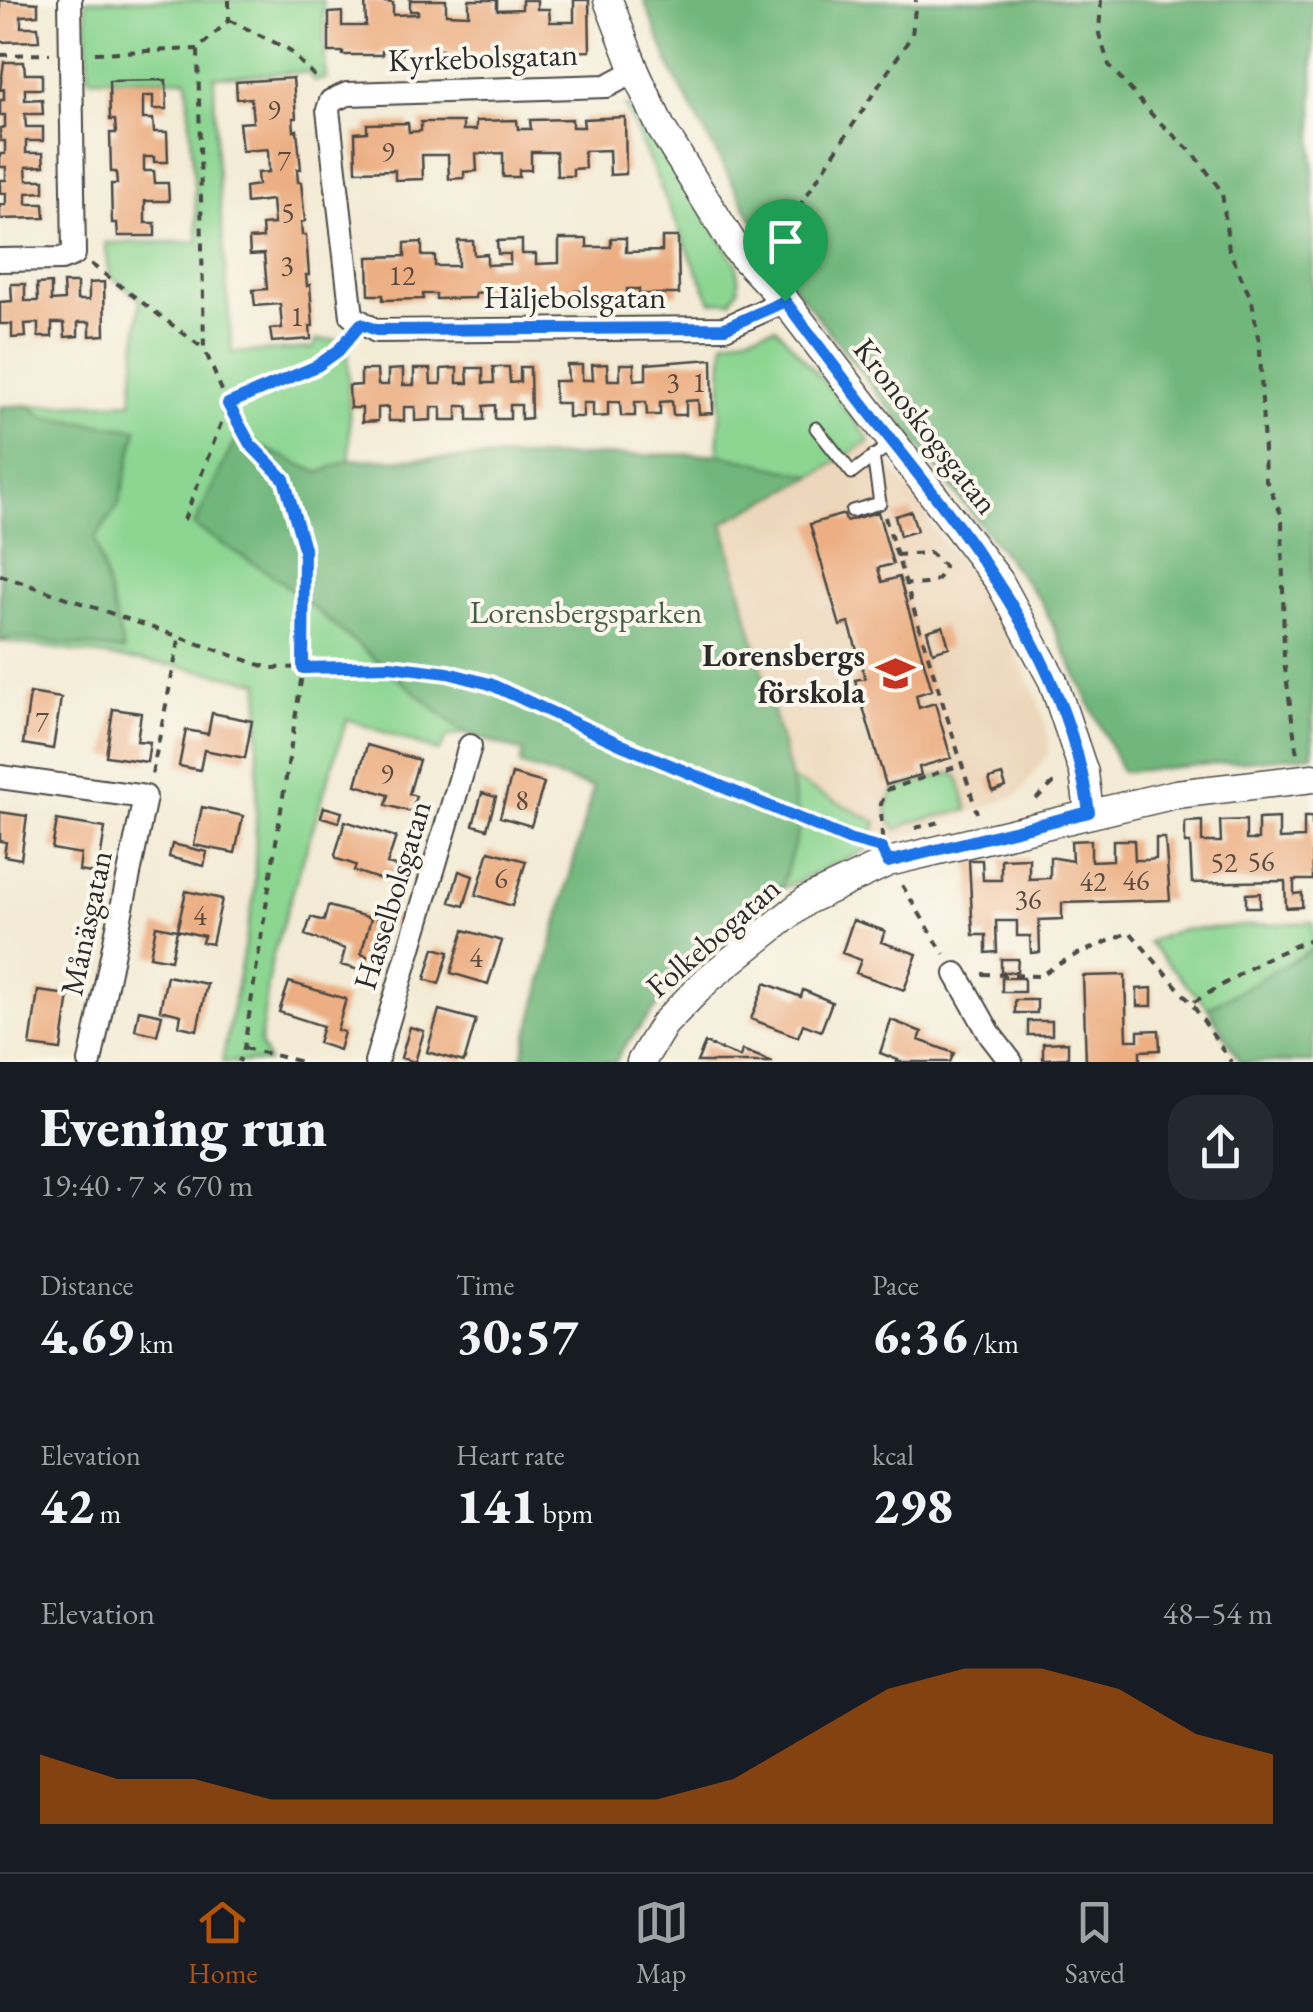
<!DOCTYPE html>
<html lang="en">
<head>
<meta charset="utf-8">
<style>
	body { margin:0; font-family:"EB Garamond",serif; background:#242831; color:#f1f3f6; height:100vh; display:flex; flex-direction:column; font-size:38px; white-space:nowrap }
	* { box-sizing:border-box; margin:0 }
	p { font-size:32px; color:#9ea1a6 }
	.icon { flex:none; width:55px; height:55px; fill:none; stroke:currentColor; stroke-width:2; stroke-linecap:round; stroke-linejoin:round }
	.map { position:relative; height:1062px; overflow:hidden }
	.side { display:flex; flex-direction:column; background:#171b24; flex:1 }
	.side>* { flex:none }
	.pin { position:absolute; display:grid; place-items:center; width:85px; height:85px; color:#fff; margin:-102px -42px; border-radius:50% 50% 50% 0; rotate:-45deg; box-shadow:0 0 10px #0007 }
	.pin .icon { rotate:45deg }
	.round { display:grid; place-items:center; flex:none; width:105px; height:105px; border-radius:30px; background:#242831 }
	.headline { display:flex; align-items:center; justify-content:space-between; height:170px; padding:0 40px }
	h1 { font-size:55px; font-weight:800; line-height:75px }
	.metrics { display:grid; grid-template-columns:repeat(3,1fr); gap:15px; height:170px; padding:10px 40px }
	.metrics div { display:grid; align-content:center }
	.metrics b { font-size:50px; font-weight:800 }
	.metrics small { font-size:28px; font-weight:400 }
	.metrics p { font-size:28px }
	.chart { height:280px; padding:20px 40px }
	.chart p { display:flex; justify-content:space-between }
	.chart svg { width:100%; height:180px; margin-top:10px; fill:#b45309; opacity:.7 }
	.tabs { display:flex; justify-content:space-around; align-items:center; height:140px; border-top:2px solid #363941; background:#171b24; font-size:28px; color:#9ea1a6 }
	.tabs a { display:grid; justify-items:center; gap:5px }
	.tabs .active { color:#b45309 }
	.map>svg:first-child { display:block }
</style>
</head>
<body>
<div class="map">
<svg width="1313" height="1062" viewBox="0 0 1313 1062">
	<rect width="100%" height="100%" fill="#fbf7ec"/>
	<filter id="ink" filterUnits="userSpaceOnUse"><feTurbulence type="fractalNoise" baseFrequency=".01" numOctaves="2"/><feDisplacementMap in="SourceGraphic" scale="20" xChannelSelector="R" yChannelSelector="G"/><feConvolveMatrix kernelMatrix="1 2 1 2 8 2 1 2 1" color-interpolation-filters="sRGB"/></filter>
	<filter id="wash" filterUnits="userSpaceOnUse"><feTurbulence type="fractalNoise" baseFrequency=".0048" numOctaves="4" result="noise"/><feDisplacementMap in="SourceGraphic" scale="40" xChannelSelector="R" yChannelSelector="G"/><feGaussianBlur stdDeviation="2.25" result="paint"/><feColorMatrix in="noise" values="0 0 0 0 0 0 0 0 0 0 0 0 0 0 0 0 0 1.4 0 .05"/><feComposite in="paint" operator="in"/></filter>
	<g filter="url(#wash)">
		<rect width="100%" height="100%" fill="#f3ebd5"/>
		<path fill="#edd7bb" d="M870,441L926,513L932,527L965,567L1004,629L1038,701L1049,738V752L1018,795L866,850L781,889L723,522L814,476Z"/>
		<path fill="#8cd692" stroke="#5c805e" stroke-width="2.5" d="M86,0H323L326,79L314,81L307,72L214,77L216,155L232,353L314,348L316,340H338L348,349L350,460L718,454L724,341L776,327L838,398L870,441L814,476L723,523L791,779L877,822L866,850L781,889L701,954L621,1050L616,1062H521L593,788L520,765L523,752L464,733L447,737L439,752L347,719L272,958L260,1043L268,1062H222L254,896L260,682L183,667L0,641V407L132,402L140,299L110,276L105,243L198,242L187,79L89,78Z
			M625,106L635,107L737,264L739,288L731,301L711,302Z
			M950,773L958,776L968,810L911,822L897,830L889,820L886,806L895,789Z
			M1313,922V1062H1240L1208,1008L1148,942L1179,930Z"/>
		<path fill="#71b77c" stroke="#4e7154" stroke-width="2.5" d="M644,0H1313V755L1122,772L1042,603L777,265L672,72Z
			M28,405L45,417L137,429L119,504L95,539L124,651L10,637L0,642V407Z
			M237,436L319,473L349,460L719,454L814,476L723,523L791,779L800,825L781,889L701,954L621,1050L616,1062H521L593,788L520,765L523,752L463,732L278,579L194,526Z
			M1313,949V1062H1240L1208,1008Z"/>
		<g id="blocks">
			<path fill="#ecae82" d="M0,0L38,3V15L21,16V27H38L39,41L0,42Z
				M365,0L393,3V15L418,14V11H410V0H446V14L469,15V0H497V10L522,9V0H537V9H549L550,22H574V0H589L590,51L550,52V48H538V52L498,53V49H486L487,53H447L446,50H434V54H393V51H382V55H343V52H329V13L342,12V26H366Z
				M4,62H24L25,74H42V89H25V100L42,99L43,114H25L26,127H43V141H26V153H43L44,166L26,167L27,180H44V192L27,193V204H44L45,218L0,219V205H6V193H0V180H6V167H0V154H5V141H0V128L5,127V115H0V100H4V89L0,90Z
				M293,78L296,118H293L294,131L297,130L301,169H297L298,182H301L305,221L301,222L302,235H306L309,275H306L307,286L310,285L313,326H310L311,339L272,342L270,329L282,328L280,304L255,306L253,290L267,289L264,254L250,255L249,239L263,238L262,225L274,224L272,200L246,203L245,187L258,185L257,173L269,172L268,149L242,151L239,123L253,122L251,98L237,99L236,82Z
				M166,80L167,109H153V96H143V119H153L154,132H167L168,162H154V157H144V171H154L155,183H168L169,201H145V223H155V236H118L117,223H112L111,184H117L116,172H111L110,133H116L115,120H110L109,81Z
				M625,117L626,174L610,175L609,150L584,151L585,168L573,169V176H557L556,152H531V170H519V177H503V153L476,154L477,171L464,172V178L449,179L448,155H422L423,179L395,180V170L356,171L355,133L367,132V124L408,123L409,132L421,131V122H463V130H476V121L517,120L518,129H531L530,120L572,119V127H584L583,119Z
				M662,237H678L679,294H639V289H627V295L588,296V291H575V296L536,297V291L523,292V297L488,298L487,292L475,293V298L436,299V294H423V299L383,300V295H369L368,257L405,256V243L422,242V256H435V266H458V241H473L474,255L487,254V265L510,264V254H498L497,241L522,240V254H536V264L559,263V239H587V247H611V238H626V252L662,251Z
				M104,282L105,335L90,336V322H78V336L65,337L64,323H52V337H38V323L25,324L26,337L12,338V324H0V302L12,301L11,284H25V301H38L37,284L51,283V301L64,300L63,283H77V300H89V283Z
				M712,359L713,413L699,414L698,400L686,401V415H673L672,401L660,402V415H647L646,402H635V416H621L620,402H608V416L593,417V403H583V417H568V403H555L554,381H568L567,365H582V380H593L592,365L607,364L608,380H620V364H634V380L646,379V364Z
				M493,367H509L510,383L520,382V367H530L531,418L521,419V405H510V419H495V405L484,406V420H468V406H457V420H441V407H431V420L415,421V407H404V421H389L388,407L378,408V421L362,422V408H350L349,386L361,385V370H377L378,385H388V370L403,369V385H414V369H430L431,384H441V369L457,368V383H468L467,368H483V383H494Z
				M911,511L917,531L900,536L895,516Z
				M878,512L893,564L878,568L882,582L899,577L932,690L916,695L919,708L935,703L951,758L919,767L921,775L886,785L855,680L865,678L849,623L840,626L810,524L844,514L846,521Z
				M943,626L949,647L933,652L927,631Z
				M30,693L61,698L53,749L23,744Z
				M113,709L141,713L137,741L150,742L147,762L106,756Z
				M212,713L252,721L245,758L204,750L200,770L179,766L186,730L208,734Z
				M367,745L419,760L409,794L416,796L411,812L386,805L389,795L356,785Z
				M512,774L544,783L531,826L500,817Z
				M1002,775L1006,787L993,792L989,779Z
				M482,793L496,797L487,829L473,825Z
				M202,807L243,816L235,853L194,845Z
				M324,807L342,812L339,822L321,817Z
				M0,812L27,816L21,859L4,856L6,842L0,841Z
				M1304,817H1312L1313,880H1294V894L1302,893V907L1286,908L1285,881L1192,883L1190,843H1185V822L1202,821V842H1221L1220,821L1246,820V840H1258V819L1279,818V839L1304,838Z
				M57,820L105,828L98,874L79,871L81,854L52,849Z
				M345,821L396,837L387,864L396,866L391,883L354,871L356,865L337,859L335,855Z
				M1156,838H1165L1170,900L1062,903V919L1039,920L1040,952L1031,953L1030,936H1017V921H996L997,952L986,953V935H973L969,860H982L983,880H1001V859L1029,858V879L1050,878V857L1072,861L1071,841L1091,840V861L1113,860V840H1134L1135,860H1147L1156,859Z
				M172,844L207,852L204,866L169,857Z
				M489,851L526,861L512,906L476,895Z
				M459,871L473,876L464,906L450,902Z
				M186,891L222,899L212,944L202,942L204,936L177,930Z
				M1260,893V907H1246V894Z
				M328,906L371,918L361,954L367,956L363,971L341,965L345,949L305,935L311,917L324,921Z
				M380,911L395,917L392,926L377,921Z
				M853,920L885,931L881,942L917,954L904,990L856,973L861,960L842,953Z
				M156,926L177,930L171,960L150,956Z
				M464,930L502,941L488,984L451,973Z
				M434,948L449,952L439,984L425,979Z
				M1001,959H1018L1017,972H1001Z
				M1125,975L1127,1040H1138V1031L1159,1030L1160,1050L1140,1051V1062H1086L1083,976Z
				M167,976L207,984L197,1030L179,1026L181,1015L160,1010Z
				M1002,978H1024V992H1002Z
				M289,982L346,999L337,1030L344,1032L339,1050L318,1043L323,1026L279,1012Z
				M765,983L801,997L803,990L832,1002L821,1031L803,1024L798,1037L751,1019Z
				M1152,988V1006H1137V989Z
				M38,991L69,995L61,1050L30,1046Z
				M1015,1000H1037V1013H1015Z
				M139,1010L162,1015L157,1035L135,1030Z
				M439,1010L476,1020L464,1062L427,1052Z
				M891,1020L922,1032L919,1040L954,1053L950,1062H897L898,1060L880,1053Z
				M1028,1021H1052V1035H1028Z
				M410,1027L424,1031L415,1062L401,1058Z
				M1068,1042V1058L1043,1059V1043Z
				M705,1043L740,1057L742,1050L773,1062H697Z"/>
		</g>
	</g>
	<g filter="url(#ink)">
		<use href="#blocks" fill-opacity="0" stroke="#494844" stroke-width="2.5"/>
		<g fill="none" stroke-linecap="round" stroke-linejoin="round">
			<defs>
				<path id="service" d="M816,428L852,473L893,442
					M852,511L880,503L873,456"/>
				<path id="minor" d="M635,71L607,86L347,94L331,101L328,110L352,316L376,331L725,328L785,301
					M0,260L61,259L74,254L70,0
					M0,777L145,797L90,1062
					M956,974L991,1036L1011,1062
					M376,1062L470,746"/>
				<path id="tertiary" d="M608,0L635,71L661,128L736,249L785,301L999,581L1053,681L1084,773L1089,812
					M641,1062L664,1024L708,979L748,947L807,900L888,862L1176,794L1313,778"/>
			</defs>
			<use href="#service" stroke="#494844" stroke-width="15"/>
			<use href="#minor" stroke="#494844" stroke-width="26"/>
			<use href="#tertiary" stroke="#494844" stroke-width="31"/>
			<path stroke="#494844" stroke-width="4" stroke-dasharray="8 8" stroke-linecap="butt" d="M229,0V20L198,49L204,348L228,405L250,444L284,479L304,547L303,668L244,1048L239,1062
				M1101,0L1099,34L1109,65L1154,117L1195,155L1222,192L1229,250L1252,301L1260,349L1265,478L1282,516L1284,661L1297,755
				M229,20L288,49L319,81
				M95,53L198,49
				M0,55L50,54
				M772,248L912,35L916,0
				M91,264L203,348
				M885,517L977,813
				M184,520L228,405C269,387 319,373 348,339
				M896,555L930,553L944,566C940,586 923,585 905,584
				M0,575L269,668L390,666L448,673L490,684L622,745L848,839L865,843
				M152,774L180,636
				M1036,799L1058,779
				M915,828L940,822
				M882,838L881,804L887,790L958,766
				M902,885L944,954
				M982,974L1039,976L1071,957L1130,932L1192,1004L1231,1062
				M1194,1002L1265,959L1313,938
				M244,1048L303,1062"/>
			<use href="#service" stroke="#fff" stroke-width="11"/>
			<use href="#minor" stroke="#fff" stroke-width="22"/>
			<use href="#tertiary" stroke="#fff" stroke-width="28"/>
		</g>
	</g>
	<g fill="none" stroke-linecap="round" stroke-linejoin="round" filter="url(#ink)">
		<defs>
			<path id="route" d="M785,301C822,350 858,399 896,446C985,558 1068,666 1089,812L888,862L881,848L848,839L622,745L490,684L448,673L390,666L303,668L304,548L284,479L250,444L228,404L317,366L338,351L361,324L376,330L725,328Z"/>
		</defs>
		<use href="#route" stroke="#fff" stroke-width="20"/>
		<use href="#route" stroke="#1a73e8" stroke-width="12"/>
	</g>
	<defs>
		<symbol id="school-bare" viewBox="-9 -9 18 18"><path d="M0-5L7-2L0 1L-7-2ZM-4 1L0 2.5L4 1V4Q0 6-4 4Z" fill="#c8321e" stroke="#fbf7ec" stroke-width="2.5" paint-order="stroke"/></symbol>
	</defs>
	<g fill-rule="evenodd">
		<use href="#school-bare" x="868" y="646" width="55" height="55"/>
	</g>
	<g text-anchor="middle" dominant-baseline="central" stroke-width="8" stroke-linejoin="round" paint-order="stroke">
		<g font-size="28" fill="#5b4c41">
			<text x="274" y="109">9</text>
			<text x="388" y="151">9</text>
			<text x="284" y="160">7</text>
			<text x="288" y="212">5</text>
			<text x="287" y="265">3</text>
			<text x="402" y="275">12</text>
			<text x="297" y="316">1</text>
			<text x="673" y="382">3</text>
			<text x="699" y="382">1</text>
			<text x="42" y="721">7</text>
			<text x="387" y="773">9</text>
			<text x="522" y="800">8</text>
			<text x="1261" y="861">56</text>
			<text x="1224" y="862">52</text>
			<text x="501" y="878">6</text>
			<text x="1136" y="880">46</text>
			<text x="1093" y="881">42</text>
			<text x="1028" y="899">36</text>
			<text x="200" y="915">4</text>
			<text x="476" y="957">4</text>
		</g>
		<g font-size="32" fill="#2b2b2b" stroke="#fbf7ec">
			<text transform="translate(483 57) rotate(-2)">Kyrkebolsgatan</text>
			<text x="575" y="297">Häljebolsgatan</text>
			<text transform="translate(926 426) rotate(52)">Kronoskogsgatan</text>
			<text transform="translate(392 895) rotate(-73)">Hasselbolsgatan</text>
			<text transform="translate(86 923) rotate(-78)">Månäsgatan</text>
			<text transform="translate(713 937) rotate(-41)">Folkebogatan</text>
		</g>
		<g font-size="32" fill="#485e4a" stroke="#fbf7ec">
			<text x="586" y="612">Lorensbergsparken</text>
		</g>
		<g font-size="32" font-weight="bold" fill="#2b2b2b" stroke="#fbf7ec" text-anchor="end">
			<text x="865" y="655">Lorensbergs<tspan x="865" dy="37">förskola</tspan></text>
		</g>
	</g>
</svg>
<div class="pin" style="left:785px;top:301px;background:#1e9e55"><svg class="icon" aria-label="arrive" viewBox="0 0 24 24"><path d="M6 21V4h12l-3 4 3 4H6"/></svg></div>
</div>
<section class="side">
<div class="headline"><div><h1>Evening run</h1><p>19:40 · 7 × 670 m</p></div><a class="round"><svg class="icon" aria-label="share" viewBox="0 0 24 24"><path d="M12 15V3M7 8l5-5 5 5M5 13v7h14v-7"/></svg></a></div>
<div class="metrics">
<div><p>Distance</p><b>4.69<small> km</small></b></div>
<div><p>Time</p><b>30:57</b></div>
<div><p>Pace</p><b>6:36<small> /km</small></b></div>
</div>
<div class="metrics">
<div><p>Elevation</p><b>42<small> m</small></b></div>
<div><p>Heart rate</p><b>141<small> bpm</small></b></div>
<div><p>kcal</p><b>298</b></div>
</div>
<div class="chart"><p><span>Elevation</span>48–54 m</p>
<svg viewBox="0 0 160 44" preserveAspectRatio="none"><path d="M0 44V27L10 33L20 33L30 38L40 38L50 38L60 38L70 38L80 38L90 33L100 22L110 11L120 6L130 6L140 11L150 22L160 27V44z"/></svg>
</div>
</section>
<nav class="tabs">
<a class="active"><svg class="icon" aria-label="home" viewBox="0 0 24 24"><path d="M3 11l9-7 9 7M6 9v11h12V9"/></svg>Home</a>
<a><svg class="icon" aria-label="map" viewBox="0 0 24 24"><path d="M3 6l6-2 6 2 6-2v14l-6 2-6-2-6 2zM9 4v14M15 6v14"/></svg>Map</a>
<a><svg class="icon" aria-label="saved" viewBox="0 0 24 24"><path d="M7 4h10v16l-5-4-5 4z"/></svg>Saved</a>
</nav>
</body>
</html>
